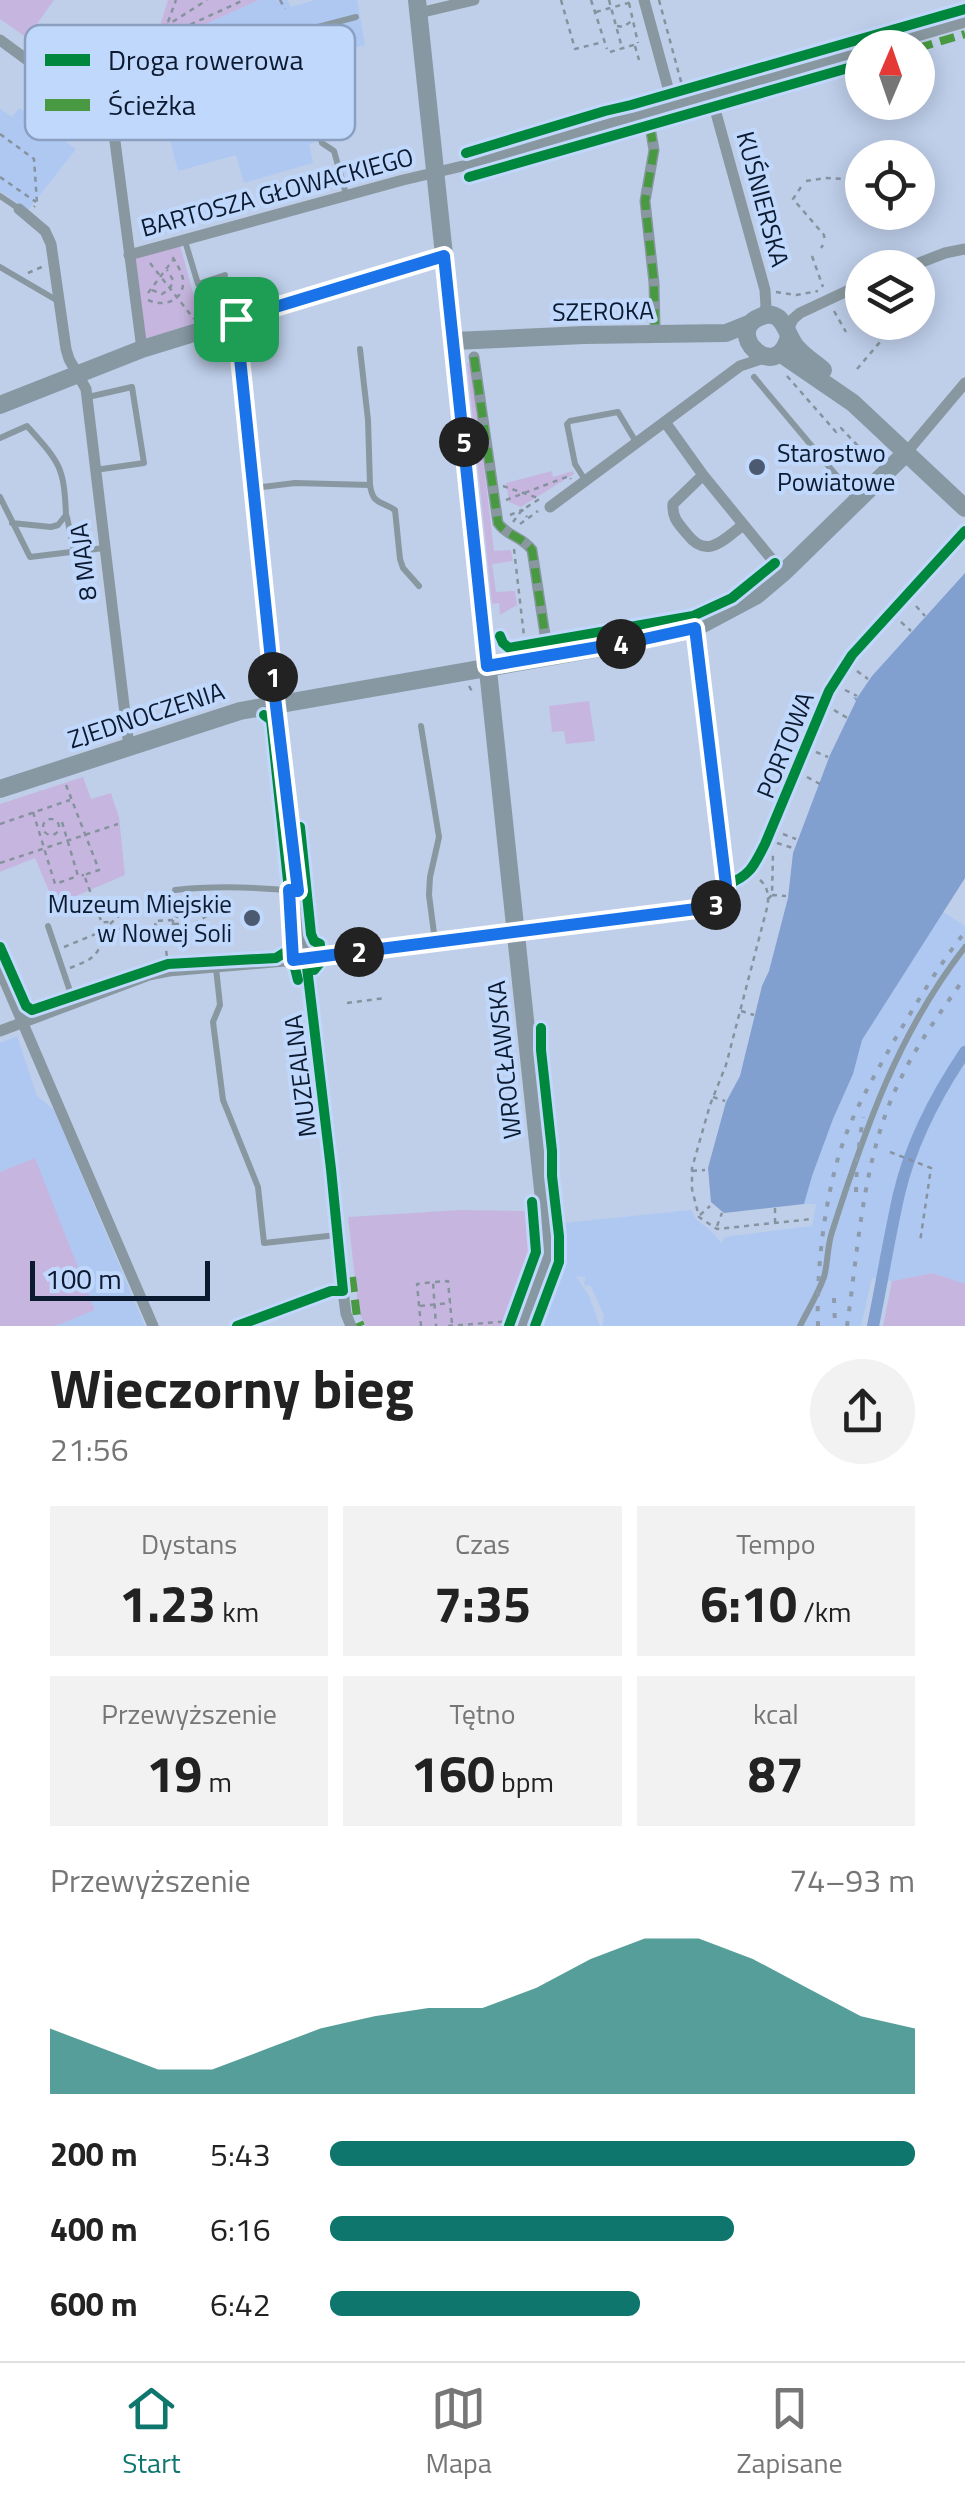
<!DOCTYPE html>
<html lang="pl">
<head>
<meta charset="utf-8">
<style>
	body { margin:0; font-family:"Titillium Web",sans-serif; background:#f2f2f2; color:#222; height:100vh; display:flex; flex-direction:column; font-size:38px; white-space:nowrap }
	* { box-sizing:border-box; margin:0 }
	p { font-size:32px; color:#767676 }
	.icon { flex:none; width:55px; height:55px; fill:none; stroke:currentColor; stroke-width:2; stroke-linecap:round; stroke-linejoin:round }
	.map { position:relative; height:1326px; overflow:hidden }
	.panel { display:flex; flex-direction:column; background:#fff; flex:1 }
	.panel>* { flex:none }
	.needle { width:65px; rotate:2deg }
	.controls { position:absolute; left:845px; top:30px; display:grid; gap:20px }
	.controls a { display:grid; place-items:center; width:90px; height:90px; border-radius:50%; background:#fff; box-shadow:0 5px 25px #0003; font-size:50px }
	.scale { position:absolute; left:30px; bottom:25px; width:180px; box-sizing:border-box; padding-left:10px; border:5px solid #0c1a30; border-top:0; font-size:28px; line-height:35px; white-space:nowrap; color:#0c1a30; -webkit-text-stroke:8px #c1d8fd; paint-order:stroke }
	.pin { position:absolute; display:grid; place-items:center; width:85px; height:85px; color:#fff; margin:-42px; border-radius:20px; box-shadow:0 5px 15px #0006 }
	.km { position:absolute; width:50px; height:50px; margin:-25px; border-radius:50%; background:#222; color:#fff; font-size:28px; line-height:50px; text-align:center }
	.round { display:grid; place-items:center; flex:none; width:105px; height:105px; border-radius:52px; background:#f2f2f2 }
	.headline { display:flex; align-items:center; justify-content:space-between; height:170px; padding:0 50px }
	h1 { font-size:55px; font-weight:700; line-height:75px }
	.stats { display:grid; grid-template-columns:repeat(3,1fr); gap:15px; height:170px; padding:10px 50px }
	.stats div { display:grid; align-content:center; border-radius:0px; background:#f2f2f2; text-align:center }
	.stats b { font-size:50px; font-weight:700 }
	.stats small { font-size:28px; font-weight:400 }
	.stats p { font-size:28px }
	.chart { height:280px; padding:20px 50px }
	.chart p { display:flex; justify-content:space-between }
	.chart svg { width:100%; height:180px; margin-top:10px; fill:#0f766e; opacity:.7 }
	ul { padding:0 50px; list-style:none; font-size:32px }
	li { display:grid; grid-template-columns:160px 120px 1fr; align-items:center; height:75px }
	li i { height:25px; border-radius:12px; background:#0f766e }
	.tabs { display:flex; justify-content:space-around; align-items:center; height:140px; border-top:2px solid #e0e0e0; background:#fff; font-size:28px; color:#767676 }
	.tabs a { display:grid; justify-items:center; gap:5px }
	.tabs .on { color:#0f766e }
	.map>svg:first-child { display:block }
</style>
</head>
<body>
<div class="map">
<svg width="965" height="1326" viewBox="0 0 965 1326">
	<rect width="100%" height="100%" fill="#bfcfea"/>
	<path fill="#aec8f2" d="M259,0H287L291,7L315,0H357L365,45L312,58L328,122L340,119L345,135L309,144L313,163L244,183L236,155L178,171L150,62L153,48Z
		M19,108L76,149L28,210L0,191V109L12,117Z
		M943,912L965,926V1284L933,1273L892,1281L872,1278L861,1326H602L604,1316L591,1286L584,1285L585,1277L576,1276L589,1296L600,1326H543L566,1264L564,1223L691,1210L696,1219L714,1234L721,1243L725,1237L812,1226L816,1204H804L809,1184L833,1119L853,1074L862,1040Z
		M17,1036L37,1096L54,1110L145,1326H0V1043Z"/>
	<path fill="#c6b6df" d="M0,0H54L27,38L0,19Z
		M168,0H259L153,48Z
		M180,245L201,322L144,339L133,257Z
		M467,362L472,366L494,551L511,550L513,561L492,564L496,592L515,591L517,605L500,615L499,603L492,604Z
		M552,471L553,477L573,471L574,474L521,507L509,502L506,483Z
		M589,701L595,741L566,744L564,731L552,732L549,706Z
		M83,777L91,799L111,793L119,817L125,875L55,905L35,858L0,872V804Z
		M35,1158L95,1310L55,1326H0V1172Z
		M460,1210L527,1211L531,1258L505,1326H366L359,1313L348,1217Z
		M933,1273L965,1284V1326H883L892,1281Z"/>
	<path fill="#819fcf" d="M965,573V878L862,1040L853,1074L833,1119L812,1176L804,1204L724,1213L711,1202L708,1168L726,1102L740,1076L762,986L769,971L788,898L793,853L830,755L856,701L853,697L857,698L872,676Z"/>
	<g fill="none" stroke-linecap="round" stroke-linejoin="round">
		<path stroke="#819fcf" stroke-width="12" d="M873,1326C882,1282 889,1238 899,1194C911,1143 936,1095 965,1052"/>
		<path stroke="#86939e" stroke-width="2.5" stroke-dasharray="5 5" stroke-linecap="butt" d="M280,0L285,9
			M561,0L575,49L603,42
			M591,0L607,49
			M609,0L622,48
			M659,0L683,89
			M629,3L638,43
			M596,12L632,2
			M168,22L176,0
			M617,26L623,27L632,21
			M163,37L244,0
			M635,46L639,60
			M610,52L637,44
			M117,112L139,92L156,64L161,38L166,26L207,0
			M0,134L34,159L37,203L34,207
			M0,177L36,202
			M806,181L825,178L862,180
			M801,187L793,199L824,235L825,242
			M846,189L851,180
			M821,248L823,245
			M812,256L823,287
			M150,263L194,319
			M881,268L893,263
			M28,273L44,266
			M152,290L162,294L170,289L173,280L167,270
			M776,292L796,295L818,291
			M148,293L173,260
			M148,300C165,308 185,300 183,279C181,270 176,263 172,256
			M834,311L846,332
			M857,369L897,322
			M787,376L836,432L841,428L873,462
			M503,486L538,498
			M506,500L569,476L571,479
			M510,515L522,510L527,517
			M513,522L522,510L541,498
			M520,524L538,511
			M514,549L525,645
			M916,606L925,616
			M901,622L911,631
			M589,634L640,625
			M500,638L509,648L537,643
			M857,671L868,679
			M469,686L473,693
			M845,690L857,696
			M834,710L849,719
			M816,752L828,757
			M807,777L820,784
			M66,785L99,870L84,875L102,923
			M33,812L55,884L78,876
			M43 827a8 8 0 1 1 16 0a8 8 0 1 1-16 0Z
			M62,822L78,876L84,875
			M0,824L70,800
			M783,834L796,839
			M777,843L796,849
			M0,863L118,824
			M760,880C768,887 768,894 768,904L726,1065L710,1105L692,1168V1189L699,1217L717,1229L812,1219
			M772,895L786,896
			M768,899L772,895L773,853
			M173,920V930L156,931L155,921Z
			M98 930a8 8 0 1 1 16 0a8 8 0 1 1-16 0Z
			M110,924L122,913L164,909L188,923
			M174,924L195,923L218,909
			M116,929L134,928
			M164,931L167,958
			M112,936L123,942L176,938
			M64,947L98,933
			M70,968C89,960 97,959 103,938
			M347,1003L385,998
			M741,1011L754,1015
			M713,1097L725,1101
			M890,1152L931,1168L920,1242
			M692,1171L705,1170
			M775,1208V1222
			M700,1215L710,1206
			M717,1226L722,1213
			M435,1282L448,1281L452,1324
			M420,1306L451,1303
			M421,1326L417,1284L433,1282L436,1326
			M448,1326L511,1321"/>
		<path stroke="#8998a0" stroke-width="6" d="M203,56L223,135L314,112
			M346,194L334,151L322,143L295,33L356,17
			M0,196L18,208
			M185,241L198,284L225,275
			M0,267L58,301
			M754,377L857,500
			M88,397L132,387L144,463L95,470
			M0,438L27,426C60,463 64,466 66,515L58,525L51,527L12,523
			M585,480L575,464L567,424L570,421L618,412L636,442
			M370,485C373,505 380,500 395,510L400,559L403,568L419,586
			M254,488L295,483L370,485L368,420L360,349
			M0,497L30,557L104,548
			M67,517L74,551
			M421,726L439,837L430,877L429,895L435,941
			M175,890C217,885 256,887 298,891
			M48,926L74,1003
			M216,968L220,1005L213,1022L223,1100L258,1187L264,1243L337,1235
			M800,1326C808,1310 818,1294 824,1277C828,1263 827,1247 832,1232C865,1129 898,1033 965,947"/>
		<path stroke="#8998a0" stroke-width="11" d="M644,0L673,106
			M419,13L474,0
			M0,40L109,120L113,126L142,349
			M876,48L965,22
			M711,95L765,290L766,307L762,316
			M650,127L654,150L645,201L654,283L655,326
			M19,209L45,231L51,244L66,349L69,359L86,389L129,747
			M129,255L403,180L467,165L862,51
			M906,268L945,253L965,249
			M236,319C266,644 311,966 343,1291L346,1314L351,1326
			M788,330L793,319L800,313L862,284
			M474,357L498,523C507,536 523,537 532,550L546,641
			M665,422L703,475L783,573
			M906,453L965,383
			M703,475L673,504C672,518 678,523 687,534C707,560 723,540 743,525
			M550,507L740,366L767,357
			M726,885C750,876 754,866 765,844L829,691L852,655L965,531
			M0,970L153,1326
			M0,1031L149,975L169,971L319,958L713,907C723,901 725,896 726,885L695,628
			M237,1326L331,1291H343"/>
		<path stroke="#8798a3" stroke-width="18" d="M417,0L548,1237L547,1261L524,1326
			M789,336C777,386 722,332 760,317C785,306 786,338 798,349C805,357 815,363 823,370
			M454,341L584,335L726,333L751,323
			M780,353L853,403L965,508
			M0,405L142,349L444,256
			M0,789L240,711L640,641L695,628L757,595L783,573L906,453"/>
		<path stroke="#8e9baa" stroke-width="4" stroke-dasharray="5 10" stroke-linecap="butt" d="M856,1192L857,1161L863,1117
			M834,1298L835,1326
			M818,1326C816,1269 825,1191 845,1137C858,1103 876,1073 894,1041C916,1004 938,966 965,932
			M847,1326C859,1243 863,1152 902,1076C919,1041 943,1009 965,977"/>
		<path stroke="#499942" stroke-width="8" stroke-dasharray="15 8" stroke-linecap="butt" d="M918,48L965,34
			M650,127L654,150L645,201L654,283L655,326
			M474,357L498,523C507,536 523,537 532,550L546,641
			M352,1277L357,1317L361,1326"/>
		<defs>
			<path id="cycleway" d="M466,153L605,111L631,105L965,9
				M469,177L862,64
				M236,319L276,703
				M500,636L503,643L509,648L693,616L732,598L775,563
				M264,715L271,720L289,890L293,960L298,980
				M300,827L311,934L314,941L320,944L319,964L314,970
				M0,947L26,1006L32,1010L168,964L276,958L292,948
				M237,1326L331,1291H343L331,1169L306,959L713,907C723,901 725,896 726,885C750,876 754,866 765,844L829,691L852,655L965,531
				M509,1326L536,1252L532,1202
				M535,1326L559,1262V1236L552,1176V1151L541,1050V1028"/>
		</defs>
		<use href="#cycleway" stroke="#c1d8fd" stroke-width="16"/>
		<use href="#cycleway" stroke="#00873e" stroke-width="10"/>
	</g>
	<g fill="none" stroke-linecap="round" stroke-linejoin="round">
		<defs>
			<path id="route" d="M444,256L487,666L640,640L695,628L726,885C725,896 723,901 712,907L293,960L289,890L298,891L274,689L236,319Z"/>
		</defs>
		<use href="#route" stroke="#fff" stroke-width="20"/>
		<use href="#route" stroke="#1a73e8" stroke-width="12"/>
	</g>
	<g fill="#4b5971" stroke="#c1d8fd" stroke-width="4">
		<circle cx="757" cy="467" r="10"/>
		<circle cx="252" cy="918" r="10"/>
	</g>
	<g text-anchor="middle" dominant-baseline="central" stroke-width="8" stroke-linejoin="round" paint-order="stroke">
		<g font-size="25" fill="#0c1a30" stroke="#c1d8fd">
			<text transform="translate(277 192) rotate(-15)">BARTOSZA GŁOWACKIEGO</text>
			<text transform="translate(763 199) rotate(75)">KUŚNIERSKA</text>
			<text transform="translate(603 311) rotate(-1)">SZEROKA</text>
			<text transform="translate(83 562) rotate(-97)">8 MAJA</text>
			<text transform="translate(146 715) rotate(-18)">ZJEDNOCZENIA</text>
			<text transform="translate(785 745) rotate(-68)">PORTOWA</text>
			<text transform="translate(504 1060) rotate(-96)">WROCŁAWSKA</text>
			<text transform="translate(300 1076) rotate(-97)">MUZEALNA</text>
		</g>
		<g font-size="25" fill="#0c1a30" stroke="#c1d8fd" text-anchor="start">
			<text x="777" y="453">Starostwo<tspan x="777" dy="29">Powiatowe</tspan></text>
			<text x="232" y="904" text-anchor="end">Muzeum Miejskie<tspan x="232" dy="29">w Nowej Soli</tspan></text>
		</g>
	</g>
	<rect x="25" y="25" width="330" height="115" rx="15" fill="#c1d8fd" stroke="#8b9fc0" stroke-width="2.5"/>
	<rect x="45" y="54" width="45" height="12" fill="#00873e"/>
	<rect x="45" y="99" width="45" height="12" fill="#499942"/>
	<g font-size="28" fill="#0c1a30">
		<text x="108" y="70">Droga rowerowa</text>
		<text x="108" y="115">Ścieżka</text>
	</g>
</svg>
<div class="controls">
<a><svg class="needle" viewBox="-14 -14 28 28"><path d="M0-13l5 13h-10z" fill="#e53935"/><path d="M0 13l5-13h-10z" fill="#767676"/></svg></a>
<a><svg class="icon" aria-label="locate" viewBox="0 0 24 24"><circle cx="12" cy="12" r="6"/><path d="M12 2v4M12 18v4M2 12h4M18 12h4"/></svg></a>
<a><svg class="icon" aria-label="layers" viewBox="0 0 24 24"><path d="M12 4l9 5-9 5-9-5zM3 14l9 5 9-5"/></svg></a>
</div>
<div class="scale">100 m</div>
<div class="pin" style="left:236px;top:319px;background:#1e9e55"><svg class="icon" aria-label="arrive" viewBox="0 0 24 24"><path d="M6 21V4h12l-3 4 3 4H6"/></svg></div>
<b class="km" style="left:273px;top:677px">1</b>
<b class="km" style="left:359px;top:952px">2</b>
<b class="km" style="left:716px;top:905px">3</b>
<b class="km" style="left:621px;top:644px">4</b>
<b class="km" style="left:464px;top:442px">5</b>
</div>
<section class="panel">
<div class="headline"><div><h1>Wieczorny bieg</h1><p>21:56</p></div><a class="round"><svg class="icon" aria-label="share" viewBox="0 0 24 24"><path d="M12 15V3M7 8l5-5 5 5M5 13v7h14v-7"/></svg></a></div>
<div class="stats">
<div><p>Dystans</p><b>1.23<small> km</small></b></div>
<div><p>Czas</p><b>7:35</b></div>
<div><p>Tempo</p><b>6:10<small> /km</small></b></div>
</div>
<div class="stats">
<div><p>Przewyższenie</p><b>19<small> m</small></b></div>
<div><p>Tętno</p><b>160<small> bpm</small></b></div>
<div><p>kcal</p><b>87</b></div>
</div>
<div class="chart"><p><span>Przewyższenie</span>74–93 m</p>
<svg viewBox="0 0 160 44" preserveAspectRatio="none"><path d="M0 44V28L10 33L20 38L30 38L40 33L50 28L60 25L70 23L80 23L90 18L100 11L110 6L120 6L130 11L140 18L150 25L160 28V44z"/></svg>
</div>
<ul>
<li><b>200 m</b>5:43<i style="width:100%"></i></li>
<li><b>400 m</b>6:16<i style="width:69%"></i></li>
<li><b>600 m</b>6:42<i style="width:53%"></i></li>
</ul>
</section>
<nav class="tabs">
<a class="on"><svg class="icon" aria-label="home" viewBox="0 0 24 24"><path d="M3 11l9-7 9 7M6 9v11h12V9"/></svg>Start</a>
<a><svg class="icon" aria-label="map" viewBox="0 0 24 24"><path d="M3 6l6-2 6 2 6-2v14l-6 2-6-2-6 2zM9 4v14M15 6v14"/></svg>Mapa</a>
<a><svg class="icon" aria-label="saved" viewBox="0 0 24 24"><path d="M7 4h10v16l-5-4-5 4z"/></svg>Zapisane</a>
</nav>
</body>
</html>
